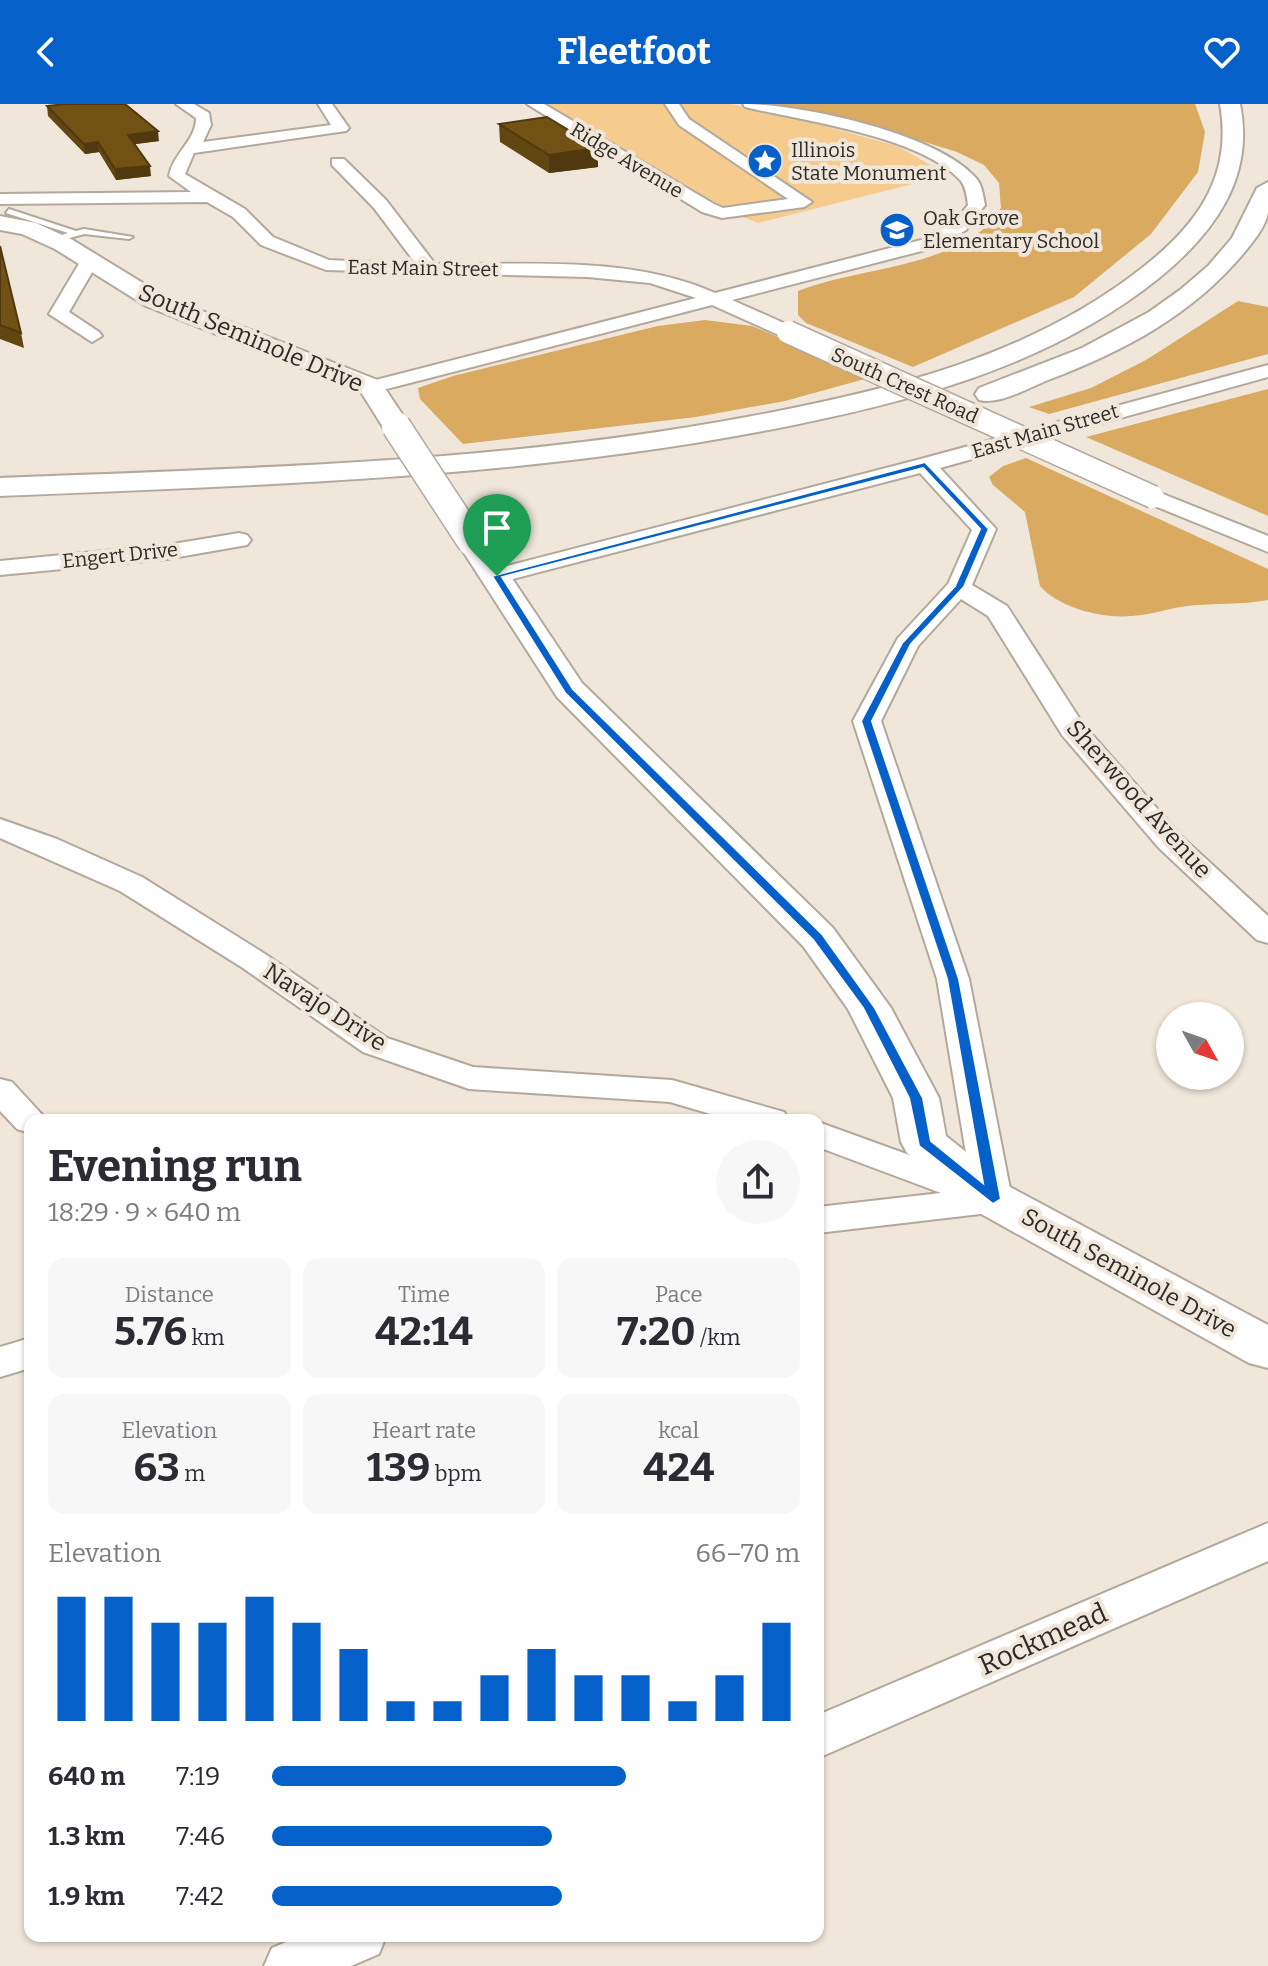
<!DOCTYPE html>
<html lang="en">
<head>
<meta charset="utf-8">
<style>
	body { margin:0; font-family:Bitter,serif; background:#f7f7f7; color:#2b2b33; height:100vh; display:flex; flex-direction:column; font-size:30px; white-space:nowrap }
	* { box-sizing:border-box; margin:0 }
	p { font-size:26px; color:#7c7c81 }
	.icon { flex:none; width:44px; height:44px; fill:none; stroke:currentColor; stroke-width:2; stroke-linecap:round; stroke-linejoin:round }
	.map { position:relative; flex:1; overflow:hidden }
	.sheet { position:absolute; left:24px; top:1010px; width:800px; height:828px; display:flex; flex-direction:column; background:#fff; border-radius:16px; box-shadow:0 2px 6px #0004 }
	.sheet>* { flex:none }
	.needle { width:52px; rotate:130deg }
	.fabs { position:absolute; left:1156px; top:898px; display:grid; gap:16px }
	.fabs a { display:grid; place-items:center; width:88px; height:88px; border-radius:50%; background:#fff; box-shadow:0 2px 6px #0004; font-size:40px }
	.pin { position:absolute; display:grid; place-items:center; width:68px; height:68px; color:#fff; margin:-82px -34px; border-radius:50% 50% 50% 0; rotate:-45deg; box-shadow:0 0 8px #0007 }
	.pin .icon { rotate:45deg }
	.round { display:grid; place-items:center; flex:none; width:84px; height:84px; border-radius:42px; background:#f7f7f7 }
	.headline { display:flex; align-items:center; justify-content:space-between; height:136px; padding:0 24px }
	h1 { font-size:44px; font-weight:700; line-height:60px }
	.metrics { display:grid; grid-template-columns:repeat(3,1fr); gap:12px; height:136px; padding:8px 24px }
	.metrics div { display:grid; align-content:center; border-radius:16px; background:#f7f7f7; text-align:center }
	.metrics b { font-size:40px; font-weight:700 }
	.metrics small { font-size:22px; font-weight:400 }
	.metrics p { font-size:22px }
	.chart { height:224px; padding:16px 24px }
	.chart p { display:flex; justify-content:space-between }
	.chart svg { width:100%; height:144px; margin-top:8px; stroke:#0660c9; stroke-width:6 }
	ul { padding:0 24px; list-style:none; font-size:26px }
	li { display:grid; grid-template-columns:128px 96px 1fr; align-items:center; height:60px }
	li i { height:20px; border-radius:10px; background:#0660c9 }
	header { display:flex; justify-content:space-between; align-items:center; height:104px; padding:0 24px; background:#0660c9; color:#fff; font-size:36px; font-weight:700 }
	.map>svg:first-child { display:block }
</style>
</head>
<body>
<header><svg class="icon" aria-label="back" viewBox="0 0 24 24"><path d="M15 5l-7 7 7 7"/></svg>Fleetfoot<svg class="icon" aria-label="heart" viewBox="0 0 24 24"><path d="M12 20l-8-8c-3-5 5-10 8-4 3-6 11-1 8 4z"/></svg></header>
<div class="map">
<svg width="1268" height="1862" viewBox="0 0 1268 1862">
	<rect width="100%" height="100%" fill="#f0e7da"/>
	<path fill="#f5cc8e" d="M547,0H731L795,14L897,42L948,71L758,119L733,109Z"/>
	<path fill="#d9aa60" d="M770,0H1195L1205,28L1198,68L1151,130L1074,193L913,263L806,219L798,211V187C857,164 928,166 981,127C988,121 995,111 1001,104L999,79L984,61L957,48L847,14Z
		M1238,197L1268,203V250L1049,310L1029,303L1091,284L1146,256Z
		M705,216L752,222L872,273L785,297L696,313L463,340L420,295L418,284L453,272L658,222Z
		M1268,285V412L1086,333Z
		M1026,354L1268,465V496C1241,501 1215,499 1187,502C1169,504 1151,511 1132,512C1103,515 1059,504 1040,482L1025,408L993,381L989,373L1003,362Z"/>
	<g fill="none" stroke-linecap="round" stroke-linejoin="round">
		<defs>
			<path id="lane" d="M9,105L76,127L84,125L133,133L129,135L84,130L55,138L52,134L68,129L6,109Z"/>
			<path id="street" d="M176,0H194L209,9L211,21L203,38L331,21L318,0H332L349,24L346,27L194,49L185,70L245,105L273,133L329,156L416,160L374,104L332,61V55H344L386,96L435,160C526,161 630,151 715,189L925,135L954,118L968,101C967,93 966,84 961,77C921,32 803,17 745,3L743,0C800,0 935,29 975,73C982,80 983,91 985,101L966,126L937,143L732,196L795,224L798,228L795,232H781L712,201L371,289L364,287L361,283L364,279L696,194L650,179L587,173L326,166L261,141L233,113L207,98L0,100V90L191,88L169,72C173,49 196,37 196,14Z
				M527,0H544L714,100L723,104L788,95L679,21L665,0H679L689,15L812,98L804,103L722,114L702,108Z
				M89,153L98,158L69,208L99,228L102,232L92,238L49,210L80,158Z
				M1268,261V273L940,364L996,425L972,481L1007,502L1083,620L1181,732L1268,812V839L1257,836L1159,744L1062,631L988,512L961,495L918,542L881,617L969,875L1012,1095L1006,1104L989,1109L818,1129V1103L941,1089L818,1043V1018L970,1073L937,875L853,617L898,534L948,480L972,426L920,369L497,479L488,477L485,472L488,467L917,356Z
				M1153,386L1268,432V448L1145,398L1142,393L1145,388Z
				M239,429L247,431L251,436L247,441L167,455L0,471V457L167,441Z
				M0,715L57,735L142,773L265,850L387,934L473,963L672,976L784,1008L789,1016H731L670,998L469,985L363,948L243,864L120,787L0,734Z
				M0,975L12,978L47,1016H30V1029L17,1025L0,1007Z
				M30,1234V1264L0,1273V1243Z
				M1268,1419V1457L818,1654V1611Z
				M300,1832H386L379,1850L351,1862H264L272,1844Z"/>
			<path id="secondary" d="M0,112L36,119L71,135L164,192L380,277L410,322L406,328L396,330L386,328L361,288L146,202L55,145L22,130L0,126Z
				M472,429L483,431L582,579L833,824L891,904L939,994L946,1032L1010,1083L1268,1221V1264L1249,1259L976,1107L907,1049L901,1038L893,994L848,905L803,842L557,593L457,438L461,431Z"/>
			<path id="highway" d="M1220,0H1240C1255,74 1214,129 1159,174C1046,265 902,300 763,327C511,375 255,381 0,392V374C250,364 501,359 747,313C887,287 1029,253 1142,164C1197,121 1233,72 1220,0Z
				M1268,78C1268,87 1268,99 1268,108C1266,123 1252,139 1243,150C1191,212 1122,248 1048,276C1028,284 1000,301 979,296L975,290L979,284L1082,244L1149,208L1180,186L1208,162L1232,134L1257,84Z"/>
		</defs>
		<use href="#lane" stroke="#b2a99c" stroke-width="4"/>
		<use href="#street" stroke="#b2a99c" stroke-width="4"/>
		<use href="#secondary" stroke="#b2a99c" stroke-width="4"/>
		<use href="#highway" stroke="#b2a99c" stroke-width="4"/>
		<use href="#lane" fill="#fff" fill-rule="evenodd"/>
		<use href="#street" fill="#fff" fill-rule="evenodd"/>
		<use href="#secondary" fill="#fff" fill-rule="evenodd"/>
		<use href="#highway" fill="#fff" fill-rule="evenodd"/>
		<defs>
			<path id="street-bridge" d="M788,228L1153,393"/>
			<path id="secondary-bridge" d="M396,322L472,438"/>
		</defs>
		<use href="#street-bridge" stroke="#b2a99c" stroke-width="25" stroke-linecap="butt"/>
		<use href="#secondary-bridge" stroke="#b2a99c" stroke-width="31" stroke-linecap="butt"/>
		<use href="#street-bridge" stroke="#fff" stroke-width="22"/>
		<use href="#secondary-bridge" stroke="#fff" stroke-width="28"/>
	</g>
	<path fill="#624612" d="M47,2L159,37L134,40L151,72L116,76L99,48L85,50L48,12Z
		M499,20L598,63L549,69L500,38Z
		M0,142L21,229L24,244L0,235Z"/>
	<path fill="#50390f" d="M158,27L159,37L129,41L128,31Z
		M98,38L99,48L85,50L84,40Z
		M598,44V63L549,69V51Z
		M150,62L151,72L116,76L115,65Z"/>
	<path fill="#725115" stroke="#50390f" stroke-width="2" d="M66,0H125L158,27L128,31L150,62L115,65L98,38L84,40L47,2Z
		M547,13L598,44L549,51L499,20Z
		M0,142L21,229L0,221Z"/>
	<path fill="#0660c9" stroke="#fff" stroke-width="2" fill-rule="evenodd" d="M925,358L989,425L964,483L911,540L872,617L959,875L1001,1095L993,1100L919,1042L909,994L863,904L813,836L565,589L492,472ZM923,364L980,425L955,482L902,539L861,617L947,875L983,1079L931,1037L923,994L875,904L822,830L573,585L502,473Z"/>
	<defs>
		<symbol id="sight-disc" viewBox="-11 -11 22 22"><circle r="9.5" fill="#0660c9" stroke="#f0e7da"/><path d="M0-6L1.8-2.2L6-1.7L2.9 1.2L3.7 5.4L0 3.3L-3.7 5.4L-2.9 1.2L-6-1.7L-1.8-2.2Z" fill="#fff"/></symbol>
		<symbol id="school-disc" viewBox="-11 -11 22 22"><circle r="9.5" fill="#0660c9" stroke="#f0e7da"/><path d="M0-5L7-2L0 1L-7-2ZM-4 1L0 2.5L4 1V4Q0 6-4 4Z" fill="#fff"/></symbol>
	</defs>
	<g fill-rule="evenodd">
		<use href="#sight-disc" x="745" y="37" width="40" height="40"/>
		<use href="#school-disc" x="877" y="106" width="40" height="40"/>
	</g>
	<g text-anchor="middle" dominant-baseline="central" stroke-width="8" stroke-linejoin="round" paint-order="stroke">
		<g font-size="20" fill="#2e2b26" stroke="#f0e7da" text-anchor="start">
			<text x="791" y="46">Illinois<tspan x="791" dy="23">State Monument</tspan></text>
			<text x="923" y="114">Oak Grove<tspan x="923" dy="23">Elementary School</tspan></text>
		</g>
		<g font-size="20" fill="#2e2b26" stroke="#f0e7da">
			<text transform="translate(627 56) rotate(31)">Ridge Avenue</text>
			<text transform="translate(423 164) rotate(1)">East Main Street</text>
			<text transform="translate(905 281) rotate(24)">South Crest Road</text>
			<text transform="translate(1045 327) rotate(-16)">East Main Street</text>
			<text transform="translate(120 451) rotate(-6)">Engert Drive</text>
		</g>
		<g font-size="24" fill="#2e2b26" stroke="#f0e7da">
			<text transform="translate(251 234) rotate(23)">South Seminole Drive</text>
			<text transform="translate(1139 695) rotate(48)">Sherwood Avenue</text>
			<text transform="translate(325 903) rotate(33)">Navajo Drive</text>
			<text transform="translate(1129 1169) rotate(29)">South Seminole Drive</text>
		</g>
		<g font-size="28" fill="#2e2b26" stroke="#f0e7da">
			<text transform="translate(1043 1535) rotate(-24)">Rockmead</text>
		</g>
	</g>
</svg>
<div class="fabs">
<a><svg class="needle" viewBox="-14 -14 28 28"><path d="M0-13l5 13h-10z" fill="#e53935"/><path d="M0 13l5-13h-10z" fill="#7c7c81"/></svg></a>
</div>
<div class="pin" style="left:497px;top:472px;background:#1e9e55"><svg class="icon" aria-label="arrive" viewBox="0 0 24 24"><path d="M6 21V4h12l-3 4 3 4H6"/></svg></div>
<section class="sheet">
<div class="headline"><div><h1>Evening run</h1><p>18:29 · 9 × 640 m</p></div><a class="round"><svg class="icon" aria-label="share" viewBox="0 0 24 24"><path d="M12 15V3M7 8l5-5 5 5M5 13v7h14v-7"/></svg></a></div>
<div class="metrics">
<div><p>Distance</p><b>5.76<small> km</small></b></div>
<div><p>Time</p><b>42:14</b></div>
<div><p>Pace</p><b>7:20<small> /km</small></b></div>
</div>
<div class="metrics">
<div><p>Elevation</p><b>63<small> m</small></b></div>
<div><p>Heart rate</p><b>139<small> bpm</small></b></div>
<div><p>kcal</p><b>424</b></div>
</div>
<div class="chart"><p><span>Elevation</span>66–70 m</p>
<svg viewBox="0 0 160 44" preserveAspectRatio="none"><path d="M5 44V6M15 44V6M25 44V14M35 44V14M45 44V6M55 44V14M65 44V22M75 44V38M85 44V38M95 44V30M105 44V22M115 44V30M125 44V30M135 44V38M145 44V30M155 44V14"/></svg>
</div>
<ul>
<li><b>640 m</b>7:19<i style="width:67%"></i></li>
<li><b>1.3 km</b>7:46<i style="width:53%"></i></li>
<li><b>1.9 km</b>7:42<i style="width:55%"></i></li>
</ul>
</section>
</div>
</body>
</html>
